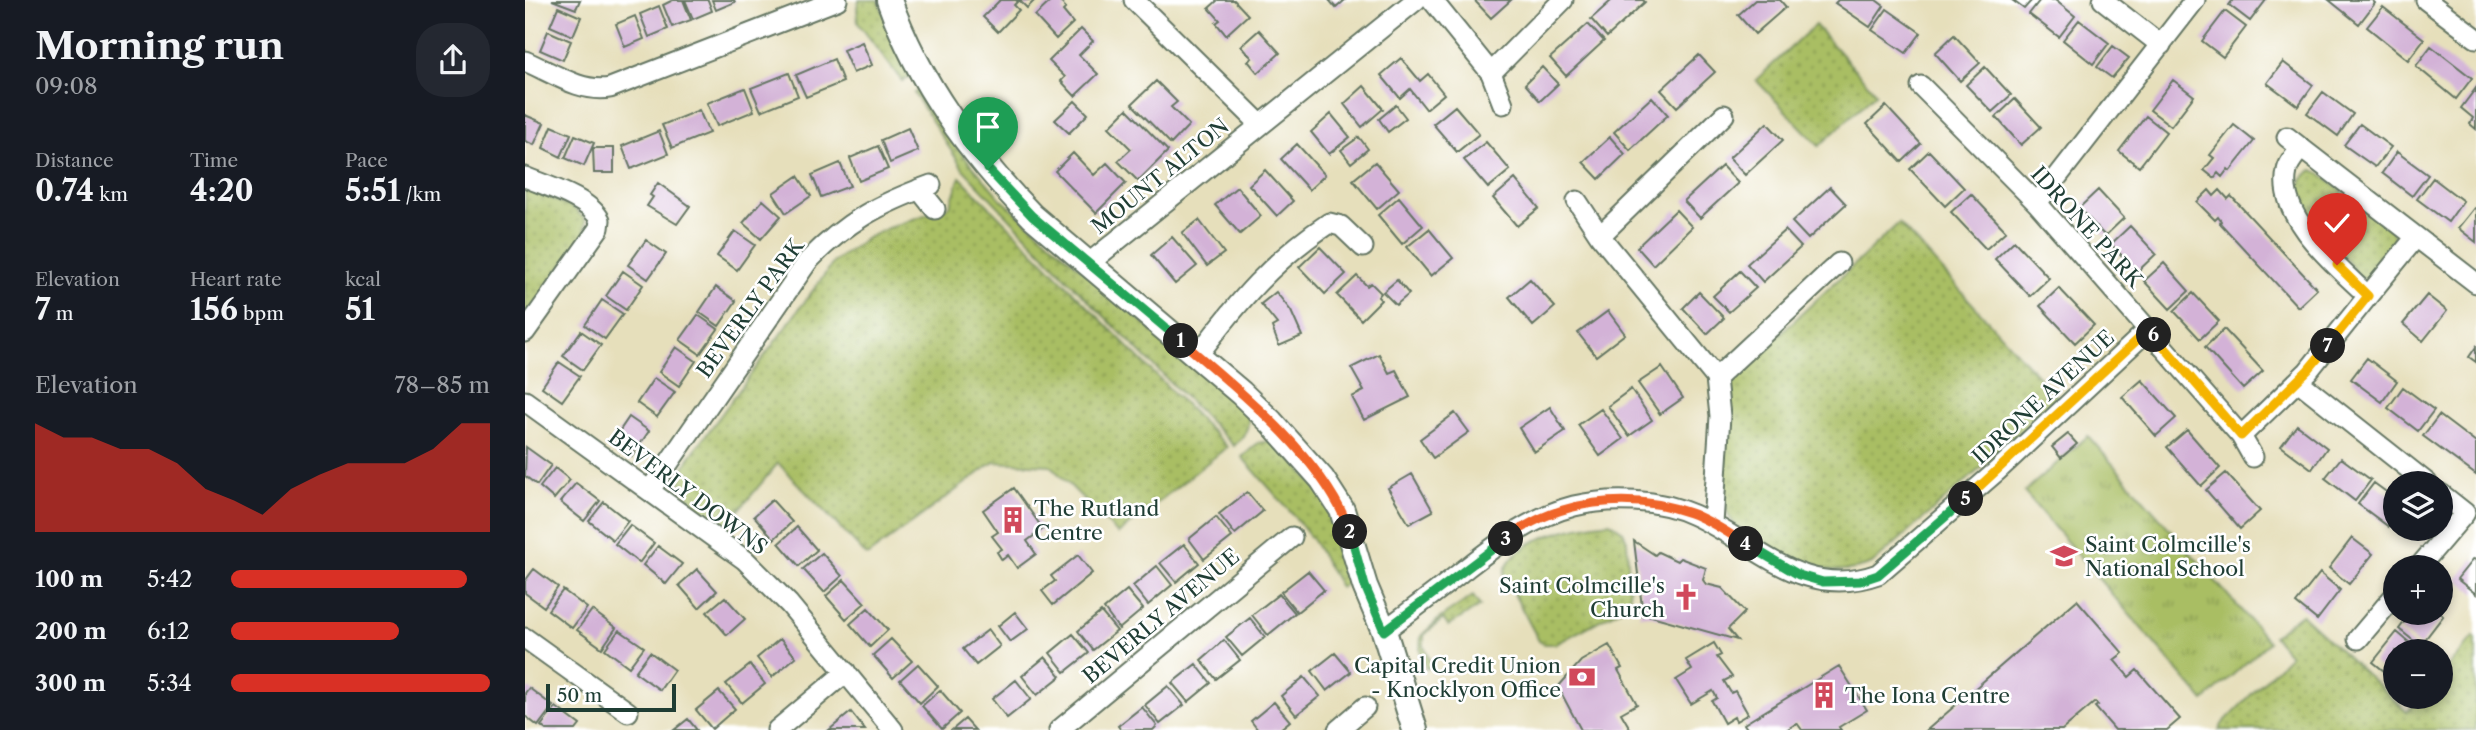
<!DOCTYPE html>
<html lang="en">
<head>
<meta charset="utf-8">
<style>
	body { margin:0; font-family:"Libre Caslon Text",serif; background:#242831; color:#f1f3f6; height:100vh; display:flex; flex-direction:column; font-size:26px; white-space:nowrap }
	* { box-sizing:border-box; margin:0 }
	p { font-size:23px; color:#9ea1a6 }
	.icon { flex:none; width:38px; height:38px; fill:none; stroke:currentColor; stroke-width:2; stroke-linecap:round; stroke-linejoin:round }
	.map { position:relative; flex:1; overflow:hidden }
	.sheet { display:flex; flex-direction:column; background:#171b24; width:525px }
	.sheet>* { flex:none }
	.buttons { position:absolute; left:1858px; top:471px; display:grid; gap:14px }
	.buttons a { display:grid; place-items:center; width:70px; height:70px; border-radius:50%; background:#171b24; box-shadow:0 4px 10px #0003; font-size:35px }
	.scale { position:absolute; left:21px; bottom:18px; width:130px; box-sizing:border-box; padding-left:7px; border:4px solid #1f3d34; border-top:0; font-size:19px; line-height:24px; white-space:nowrap; color:#1f3d34; -webkit-text-stroke:5px #fff; paint-order:stroke }
	.pin { position:absolute; display:grid; place-items:center; width:60px; height:60px; color:#fff; margin:-72px -30px; border-radius:50% 50% 50% 0; rotate:-45deg; box-shadow:0 0 7px #0007 }
	.pin .icon { rotate:45deg }
	.km { position:absolute; width:35px; height:35px; margin:-18px; border-radius:50%; background:#222; color:#fff; font-size:19px; line-height:35px; text-align:center }
	.round { display:grid; place-items:center; flex:none; width:74px; height:74px; border-radius:28px; background:#242831 }
	.summary { display:flex; align-items:center; justify-content:space-between; height:119px; padding:0 35px }
	h1 { font-size:38px; font-weight:700; line-height:52px }
	.stats { display:grid; grid-template-columns:repeat(3,1fr); gap:10px; height:119px; padding:7px 35px }
	.stats div { display:grid; align-content:center }
	.stats b { font-size:30px; font-weight:700 }
	.stats small { font-size:19px; font-weight:400 }
	.stats p { font-size:19px }
	.chart { height:196px; padding:14px 35px }
	.chart p { display:flex; justify-content:space-between }
	.chart svg { width:100%; height:126px; margin-top:7px; fill:#d93025; opacity:.7 }
	ul { padding:0 35px; list-style:none; font-size:23px }
	li { display:grid; grid-template-columns:112px 84px 1fr; align-items:center; height:52px }
	li i { height:18px; border-radius:9px; background:#d93025 }
	main { display:flex; flex:1; min-height:0 }
	.map>svg:first-child { display:block }
</style>
</head>
<body>
<main>
<section class="sheet">
<div class="summary"><div><h1>Morning run</h1><p>09:08</p></div><a class="round"><svg class="icon" aria-label="share" viewBox="0 0 24 24"><path d="M12 15V3M7 8l5-5 5 5M5 13v7h14v-7"/></svg></a></div>
<div class="stats">
<div><p>Distance</p><b>0.74<small> km</small></b></div>
<div><p>Time</p><b>4:20</b></div>
<div><p>Pace</p><b>5:51<small> /km</small></b></div>
</div>
<div class="stats">
<div><p>Elevation</p><b>7<small> m</small></b></div>
<div><p>Heart rate</p><b>156<small> bpm</small></b></div>
<div><p>kcal</p><b>51</b></div>
</div>
<div class="chart"><p><span>Elevation</span>78–85 m</p>
<svg viewBox="0 0 160 44" preserveAspectRatio="none"><path d="M0 44V6L10 11L20 11L30 15L40 15L50 20L60 29L70 33L80 38L90 29L100 24L110 20L120 20L130 20L140 15L150 6L160 6V44z"/></svg>
</div>
<ul>
<li><b>100 m</b>5:42<i style="width:91%"></i></li>
<li><b>200 m</b>6:12<i style="width:65%"></i></li>
<li><b>300 m</b>5:34<i style="width:100%"></i></li>
</ul>
</section>
<div class="map">
<svg width="1951" height="730" viewBox="0 0 1951 730">
	<defs>
		<pattern id="grass-dots" width="8" height="8" patternUnits="userSpaceOnUse" patternTransform="scale(1.75)"><rect width="8" height="8" fill="#a9be63"/><path d="M2 2h.1M6 6h.1" fill="none" stroke="#899c52" stroke-width="1.8" stroke-linecap="round"/></pattern>
		<pattern id="park-tufts" width="24" height="20" patternUnits="userSpaceOnUse" patternTransform="scale(1.75)"><rect width="24" height="20" fill="#a9be63"/><path d="M3 7l-1-3M5 7V3M7 7l1-3M15 17l-1-3M17 17v-4M19 17l1-3" fill="none" stroke="#899c52"/></pattern>
	</defs>
	<rect width="100%" height="100%" fill="#fff"/>
	<filter id="ink" filterUnits="userSpaceOnUse"><feTurbulence type="fractalNoise" baseFrequency=".0143" numOctaves="2"/><feDisplacementMap in="SourceGraphic" scale="14" xChannelSelector="R" yChannelSelector="G"/><feConvolveMatrix kernelMatrix="1 2 1 2 8 2 1 2 1" color-interpolation-filters="sRGB"/></filter>
	<filter id="wash" filterUnits="userSpaceOnUse"><feTurbulence type="fractalNoise" baseFrequency=".00686" numOctaves="4" result="noise"/><feDisplacementMap in="SourceGraphic" scale="28" xChannelSelector="R" yChannelSelector="G"/><feGaussianBlur stdDeviation="1.57" result="paint"/><feColorMatrix in="noise" values="0 0 0 0 0 0 0 0 0 0 0 0 0 0 0 0 0 1.4 0 .05"/><feComposite in="paint" operator="in"/></filter>
	<g filter="url(#wash)">
		<rect width="100%" height="100%" fill="#e6dfbb"/>
		<path fill="url(#grass-dots)" stroke="#647e4c" stroke-width="2" d="M334,0H353L386,77L377,81L333,23L332,7Z
			M1290,25L1351,93L1294,146L1231,80Z
			M394,90L427,142L476,199L722,413C726,428 719,436 709,446L547,284L438,169L389,93Z
			M1788,170L1794,173L1865,229C1879,247 1858,263 1847,278H1837L1832,273L1775,202C1773,188 1775,177 1788,170Z
			M435,177L702,447L593,534L525,465L469,462L342,556L253,463L196,532L158,490L154,478L164,458L309,262L340,239L363,228L425,206Z
			M0,187L48,208L60,219V233L0,319Z
			M1374,223L1534,399L1347,564C1300,583 1260,556 1220,534C1211,527 1204,520 1201,508C1197,490 1202,402 1208,384C1211,374 1220,366 1228,359Z
			M744,441L752,443L801,499L823,571C825,580 823,584 815,587L789,542L769,516L717,457L733,443Z
			M1085,522L1098,531L1102,541L1105,604L1031,644H1019L1014,641L979,575C984,538 1056,525 1085,522Z
			M948,596L955,606L923,626L918,619L899,635V646L907,666L901,669L895,649L896,636L915,618Z
			M1776,614L1882,712L1896,697L1916,696V674L1949,637L1951,639V730H1694L1698,723L1765,655L1748,636Z"/>
		<path fill="url(#park-tufts)" stroke="#647e4c" stroke-width="2" d="M1563,436L1744,642L1679,701L1499,492Z"/>
		<g id="blocks">
			<path fill="#d3b2d7" d="M27,0H55L51,9Z
				M148,0H158L166,20L147,27L138,5Z
				M160,0H183L187,11L168,19Z
				M187,0H209L210,2L191,10Z
				M475,0H494L489,5L494,10L473,32L458,17Z
				M494,0H510L502,8Z
				M527,0H534L541,8L538,11L548,23L531,39L510,16Z
				M693,0H709L723,15L701,35L691,23L695,20L684,8Z
				M804,0H820L811,8Z
				M949,0H986L966,18Z
				M1087,0H1118L1120,2L1082,37L1066,19Z
				M1230,0H1255L1261,7L1230,34L1213,15Z
				M1313,0H1351L1359,6L1345,27L1310,3Z
				M1487,0H1507L1499,9Z
				M1515,0H1530L1550,16L1534,37L1504,14Z
				M1708,0H1741L1725,21L1704,5Z
				M1804,0H1847L1850,3L1834,24Z
				M134,6L143,29L124,37L115,14Z
				M33,7L56,17L48,36L25,26Z
				M1858,7L1899,39L1883,60L1842,27Z
				M1362,9L1396,33L1381,53L1347,30Z
				M1700,11L1721,27L1698,57L1677,41Z
				M110,16L119,39L100,47L91,24Z
				M1554,20L1584,43L1568,64L1538,40Z
				M1063,24L1079,41L1041,76L1025,58Z
				M556,29L568,41L554,55L573,74L550,96L536,81L540,77L524,61Z
				M734,30L755,53L733,73L723,61L727,58L716,46Z
				M23,31L46,41L38,60L15,50Z
				M1429,35L1455,63L1435,81L1410,53Z
				M337,42L347,65L328,73L318,50Z
				M1588,46L1604,58L1587,78L1572,67Z
				M1906,46L1947,78L1931,99L1891,66Z
				M1174,55L1190,72L1152,107L1136,90Z
				M876,58L895,81L903,74L919,94L901,109L885,89L875,98L856,75Z
				M309,59L318,82L281,97L271,75Z
				M1758,62L1788,85L1773,106L1742,83Z
				M1017,67L1033,84L1015,101L1000,84Z
				M1460,67L1486,95L1467,112L1441,85Z
				M264,73L273,96L236,111L226,88Z
				M1648,80L1669,96L1646,126L1625,110Z
				M631,81L652,102L646,107L664,125L646,144L607,104Z
				M839,86L858,109L837,127L819,104Z
				M220,88L229,111L192,126L182,103Z
				M1951,88V129L1945,124L1948,118L1936,108Z
				M1798,92L1828,114L1813,136L1782,113Z
				M1127,97L1143,115L1105,150L1089,132Z
				M1490,99L1516,127L1496,145L1471,117Z
				M550,101L563,114L544,133L530,120Z
				M871,105L881,118L863,132L854,119Z
				M930,106L954,134L932,152L908,124Z
				M1361,106L1396,144L1377,162L1342,124Z
				M602,109L643,151L613,181L593,161L606,149L584,127Z
				M174,110L184,133L147,148L137,125Z
				M806,114L825,137L804,154L786,132Z
				M0,115L19,123L9,145L0,141Z
				M1621,116L1641,132L1614,167L1594,151Z
				M1242,123L1258,140L1220,175L1204,158Z
				M1835,124L1866,147L1850,167L1819,145Z
				M1709,125L1729,141L1705,171L1703,169L1697,177L1693,173L1689,178L1679,170L1689,158L1685,155Z
				M27,126L46,134L36,157L18,148Z
				M383,128L393,151L365,163L356,140Z
				M134,131L143,154L106,169L97,146Z
				M50,135L69,143L59,166L40,158Z
				M834,137L843,149L826,163L816,150Z
				M1085,137L1100,154L1074,179L1058,162Z
				M961,142L985,170L963,188L939,160Z
				M772,144L800,175L784,190L756,159Z
				M353,146L363,169L334,181L325,158Z
				M68,148H89V173H69Z
				M1404,151L1439,188L1420,206L1385,169Z
				M1872,152L1903,175L1887,196L1857,173Z
				M548,153L569,175L582,163L601,183L571,213L530,171Z
				M850,162L874,190L852,209L828,180Z
				M315,163L325,186L296,197L287,175Z
				M1197,166L1213,183L1175,218L1159,201Z
				M740,170L768,201L752,216L724,185Z
				M273,176L286,196L261,213L248,193Z
				M1908,178L1938,201L1923,222L1892,199Z
				M990,179L1014,208L992,226L968,198Z
				M133,183L165,206L152,224L122,206L128,197L125,195Z
				M712,187L736,216L715,234L690,205Z
				M1305,187L1321,204L1283,239L1267,222Z
				M1573,190L1599,218L1580,236L1554,208Z
				M1684,190L1689,196L1695,190L1703,199L1706,196L1792,289L1773,307L1695,223L1696,221L1693,217L1690,220L1672,202Z
				M1446,194L1481,231L1461,249L1426,212Z
				M874,197L898,226L877,244L853,215Z
				M238,200L256,216L236,239L218,223Z
				M1949,208L1951,209V242L1933,228Z
				M1151,210L1167,227L1128,265L1112,247Z
				M674,220L699,253L682,266L657,233Z
				M1605,226L1631,254L1612,272L1586,244Z
				M904,229L928,258L906,276L882,247Z
				M1260,230L1276,247L1238,282L1222,264Z
				M210,231L230,245L212,270L192,256Z
				M647,237L672,266L650,284L626,255Z
				M121,240L141,254L123,279L103,265Z
				M1489,241L1524,278L1505,296L1470,259Z
				M795,247L821,274L800,294L774,267Z
				M1639,263L1664,291L1645,309L1619,281Z
				M98,271L118,285L101,310L81,296Z
				M1215,271L1231,288L1204,312L1188,296Z
				M832,276L842,286L846,283L856,293L853,297L856,300L836,320L812,295Z
				M1005,279L1030,307L1008,326L984,297Z
				M872,280L884,294L871,305L858,292Z
				M191,287L211,301L194,326L174,312Z
				M1534,288L1569,325L1550,343L1515,306Z
				M751,292L766,311L777,336L754,346L747,327L752,324L736,304Z
				M1174,292L1199,318L1182,334L1158,308Z
				M1668,293L1694,321L1675,339L1649,311Z
				M1902,295L1922,311L1898,341L1878,324Z
				M77,300L98,314L80,339L60,325Z
				M1083,311L1100,334L1071,356L1053,333Z
				M173,315L193,329L175,354L155,340Z
				M1699,329L1738,371L1718,389L1680,347Z
				M56,331L76,345L58,370L38,356Z
				M151,347L171,361L154,386L134,372Z
				M1951,347V362L1944,357Z
				M854,354L864,373L871,370L885,397L839,420L827,397L839,391L826,368Z
				M1842,358L1872,381L1857,402L1826,379Z
				M34,362L55,376L37,401L17,387Z
				M1137,367L1158,398L1135,414L1113,383Z
				M129,378L150,392L132,417L112,403Z
				M1617,380L1651,418L1631,436L1597,397Z
				M1878,387L1909,410L1893,431L1863,408Z
				M1106,389L1127,420L1104,436L1083,406Z
				M1025,407L1040,431L1009,452L994,428Z
				M1076,409L1098,439L1075,456L1053,425Z
				M930,413L944,432L908,458L895,439Z
				M1914,415L1951,443V475L1898,436Z
				M104,417L124,431L107,456L87,442Z
				M1772,425L1802,448L1787,469L1756,446Z
				M1662,430L1695,468L1676,486L1642,447Z
				M1543,434L1552,444L1536,458L1527,447Z
				M1,447L26,465L12,485L0,476Z
				M1816,458L1846,480L1830,501L1800,478Z
				M30,468L45,480L29,499L15,487Z
				M1701,473L1735,511L1715,529L1681,490Z
				M887,474L908,511L884,524L863,488Z
				M51,483L75,501L59,521L35,502Z
				M1849,483L1871,499V518L1864,527L1833,504Z
				M489,488L518,529L502,541L511,554L492,568L483,555L477,560L472,552L477,549L467,536L473,532L458,510Z
				M722,492L738,511L710,534L694,514Z
				M247,500L267,522L249,539L229,516Z
				M79,502L103,521L88,540L64,521Z
				M691,517L707,537L679,559L664,539Z
				M105,525L129,543L114,563L90,544Z
				M272,527L292,550L274,566L254,543Z
				M1827,538L1848,554L1824,584L1804,568Z
				M1109,541L1130,555L1133,552L1152,561L1155,558L1181,568L1178,580L1181,584L1197,588L1220,612L1203,629L1212,640L1123,615L1114,616L1117,607Z
				M659,544L674,563L651,582L635,563Z
				M133,546L157,564L141,584L118,565Z
				M297,553L317,576L299,592L278,569Z
				M553,555L567,573L528,605L517,591L530,581L526,576Z
				M1948,559L1951,561V594L1932,579Z
				M632,566L647,585L623,605L608,586Z
				M9,569L33,587L19,607L0,593V581Z
				M172,569L192,591L174,608L154,585Z
				M783,571L799,590L772,612L756,592Z
				M1795,573L1815,590L1792,620L1771,603Z
				M319,580L340,603L321,619L301,596Z
				M38,590L62,608L47,628L23,610Z
				M602,590L618,609L594,629L579,609Z
				M754,594L770,613L743,635L727,615Z
				M200,597L220,619L202,635L182,612Z
				M1552,600L1598,653L1589,660L1604,677L1612,670L1655,719L1642,730H1590L1570,707L1573,705L1570,702L1537,730H1402Z
				M343,608L363,630L345,647L325,624Z
				M67,610L91,628L77,648L52,630Z
				M490,612L503,629L485,642L473,626Z
				M576,612L592,631L568,650L553,631Z
				M1887,612H1914L1918,616L1895,646L1874,629Z
				M725,618L740,637L717,656L701,637Z
				M94,630L119,647L104,667L80,649Z
				M463,630L475,646L451,665L438,649Z
				M1872,632L1892,649L1890,651H1871V676L1869,679L1848,662Z
				M548,634L564,653L540,672L525,653Z
				M255,639L271,657L247,677L232,658Z
				M366,639L387,661L368,678L348,655Z
				M699,640L715,660L691,679L676,660Z
				M1189,643L1196,655L1192,657L1207,677L1199,681L1206,693L1210,691L1223,714L1211,721L1209,717L1199,723L1187,701L1192,698L1188,691L1166,704L1151,680L1167,670L1161,660Z
				M1084,645L1097,668L1093,670L1112,704L1096,713L1106,730H1056L1033,687L1056,661Z
				M125,652L149,670L135,690L110,672Z
				M810,653L826,672L802,691L787,671Z
				M520,657L536,676L512,695L497,676Z
				M393,664L413,686L395,703L375,680Z
				M671,664L686,683L663,702L647,683Z
				M225,665L240,684L217,703L201,684Z
				M1314,666L1342,710L1314,727L1316,730H1277L1272,723L1261,730H1223L1219,724Z
				M779,677L795,696L771,715L756,696Z
				M491,680L506,699L482,718L467,699Z
				M643,686L659,705L635,724L620,705Z
				M4,688L28,706L13,726L0,716V693Z
				M415,690L435,713L417,729L397,706Z
				M194,691L210,709L187,729L171,710Z
				M749,702L765,721L754,730H733L726,721Z
				M31,707L55,725L51,730H21L16,726Z
				M617,707L632,726L628,730H596L593,726Z
				M326,712L340,730H304Z
				M163,719L172,730H149Z
				M440,719L450,730H427Z"/>
		</g>
	</g>
	<g filter="url(#ink)">
		<use href="#blocks" fill-opacity="0" stroke="#657663" stroke-width="2"/>
		<g fill="none" stroke-linecap="round" stroke-linejoin="round">
			<defs>
				<path id="minor" d="M609,0L735,124
					M907,0L966,73L978,104
					M1578,0L1636,45
					M1901,0L1951,38
					M0,61C26,72 56,93 85,88L312,0
					M966,73L1038,0
					M1396,86L1512,203L1716,436L1728,457
					M1762,137L1776,148
					M0,177C21,186 64,198 75,220L74,228L0,332
					M394,189L410,209
					M1052,201L1075,236
					M1512,203L1670,0
					M563,264L891,0
					M1843,296L1891,237
					M673,355C713,302 747,261 804,223L816,226L838,247
					M1191,378L1314,263
					M1773,381L1902,483
					M0,401L220,560L264,604L368,730
					M1716,436L1783,371L1843,296C1813,267 1751,217 1762,171C1763,163 1771,155 1776,148L1951,283
					M125,490L283,261C322,221 354,204 406,185
					M1188,524L1195,416L1191,378L1075,236L1199,115
					M1894,567L1940,513L1916,494
					M859,631C884,612 910,593 935,573C970,546 1005,517 1049,506C1086,497 1134,499 1169,515C1233,544 1277,601 1353,574L1472,471L1624,329
					M0,638L103,712
					M1833,639L1871,594
					M252,730L321,672
					M534,730L767,537
					M813,730L840,707"/>
				<path id="tertiary" d="M364,0C394,84 446,153 507,216L716,393L746,422L797,479L817,510L840,586L859,631L890,730"/>
			</defs>
			<use href="#minor" stroke="#657663" stroke-width="23"/>
			<use href="#tertiary" stroke="#657663" stroke-width="28"/>
			<use href="#minor" stroke="#fff" stroke-width="19"/>
			<use href="#tertiary" stroke="#fff" stroke-width="24"/>
		</g>
	</g>
	<g fill="none" stroke-linecap="round" stroke-linejoin="round" filter="url(#ink)">
		<defs>
			<path id="split-1" d="M463,169L507,216L656,341"/>
			<path id="split-2" d="M656,341C713,389 801,460 825,532"/>
			<path id="split-3" d="M825,532L840,586L859,631L981,539"/>
			<path id="split-4" d="M981,539C1032,500 1104,491 1165,513C1185,520 1203,533 1221,544"/>
			<path id="split-5" d="M1221,544L1274,575L1298,582L1335,581L1353,575L1441,499"/>
			<path id="split-6" d="M1441,499L1624,329L1629,335"/>
			<path id="split-7" d="M1629,335L1716,436L1783,370L1803,346"/>
			<path id="split-8" d="M1803,346L1843,296L1812,265"/>
		</defs>
		<use href="#split-1" stroke="#fff" stroke-width="14"/>
		<use href="#split-2" stroke="#fff" stroke-width="14"/>
		<use href="#split-3" stroke="#fff" stroke-width="14"/>
		<use href="#split-4" stroke="#fff" stroke-width="14"/>
		<use href="#split-5" stroke="#fff" stroke-width="14"/>
		<use href="#split-6" stroke="#fff" stroke-width="14"/>
		<use href="#split-7" stroke="#fff" stroke-width="14"/>
		<use href="#split-8" stroke="#fff" stroke-width="14"/>
		<use href="#split-1" stroke="#22a559" stroke-width="9"/>
		<use href="#split-2" stroke="#f0652b" stroke-width="9"/>
		<use href="#split-3" stroke="#22a559" stroke-width="9"/>
		<use href="#split-4" stroke="#f0652b" stroke-width="9"/>
		<use href="#split-5" stroke="#22a559" stroke-width="9"/>
		<use href="#split-6" stroke="#f5b400" stroke-width="9"/>
		<use href="#split-7" stroke="#f5b400" stroke-width="9"/>
		<use href="#split-8" stroke="#f5b400" stroke-width="9"/>
	</g>
	<defs>
		<symbol id="building-bare" viewBox="-9 -9 18 18"><path d="M-4-6H4V6H1V3H-1V6H-4ZM-2.5-4.3h1.7v1.8h-1.7ZM.8-4.3h1.7v1.8H.8ZM-2.5-1h1.7V.8h-1.7ZM.8-1h1.7V.8H.8Z" fill="#d1495b" stroke="#fff" stroke-width="2.5" paint-order="stroke"/></symbol>
		<symbol id="school-bare" viewBox="-9 -9 18 18"><path d="M0-5L7-2L0 1L-7-2ZM-4 1L0 2.5L4 1V4Q0 6-4 4Z" fill="#d1495b" stroke="#fff" stroke-width="2.5" paint-order="stroke"/></symbol>
		<symbol id="church-bare" viewBox="-9 -9 18 18"><path d="M-1.2-6h2.4v3.5h3.3v2.4h-3.3V6h-2.4V-.1h-3.3v-2.4h3.3Z" fill="#d1495b" stroke="#fff" stroke-width="2.5" paint-order="stroke"/></symbol>
		<symbol id="bank-bare" viewBox="-9 -9 18 18"><path d="M-6-4H6V4H-6ZM0-2.3a2.3 2.3 0 1 0 0 4.6a2.3 2.3 0 1 0 0-4.6Z" fill="#d1495b" stroke="#fff" stroke-width="2.5" paint-order="stroke"/></symbol>
	</defs>
	<g fill-rule="evenodd">
		<use href="#building-bare" x="469" y="501" width="38" height="38"/>
		<use href="#school-bare" x="1520" y="537" width="38" height="38"/>
		<use href="#church-bare" x="1142" y="578" width="38" height="38"/>
		<use href="#bank-bare" x="1038" y="658" width="38" height="38"/>
		<use href="#building-bare" x="1280" y="676" width="38" height="38"/>
	</g>
	<g text-anchor="middle" dominant-baseline="central" stroke-width="5" stroke-linejoin="round" paint-order="stroke">
		<g font-size="21" fill="#1f3d34" stroke="#fff">
			<text transform="translate(635 176) rotate(-39)">MOUNT ALTON</text>
			<text transform="translate(1562 227) rotate(48)">IDRONE PARK</text>
			<text transform="translate(225 308) rotate(-54)">BEVERLY PARK</text>
			<text transform="translate(1518 397) rotate(-43)">IDRONE AVENUE</text>
			<text transform="translate(163 492) rotate(37)">BEVERLY DOWNS</text>
			<text transform="translate(636 616) rotate(-40)">BEVERLY AVENUE</text>
		</g>
		<g font-size="21" fill="#1f3d34" stroke="#fff" text-anchor="start">
			<text x="509" y="508">The Rutland<tspan x="509" dy="24">Centre</tspan></text>
			<text x="1560" y="544">Saint Colmcille's<tspan x="1560" dy="24">National School</tspan></text>
			<text x="1140" y="585" text-anchor="end">Saint Colmcille's<tspan x="1140" dy="24">Church</tspan></text>
			<text x="1036" y="665" text-anchor="end">Capital Credit Union<tspan x="1036" dy="24">- Knocklyon Office</tspan></text>
			<text x="1320" y="695">The Iona Centre</text>
		</g>
	</g>
</svg>
<div class="buttons">
<a><svg class="icon" aria-label="layers" viewBox="0 0 24 24"><path d="M12 4l9 5-9 5-9-5zM3 14l9 5 9-5"/></svg></a>
<a>+</a>
<a>−</a>
</div>
<div class="scale">50 m</div>
<div class="pin" style="left:463px;top:169px;background:#1e9e55"><svg class="icon" aria-label="arrive" viewBox="0 0 24 24"><path d="M6 21V4h12l-3 4 3 4H6"/></svg></div>
<div class="pin" style="left:1812px;top:265px;background:#d93025"><svg class="icon" aria-label="check" viewBox="0 0 24 24"><path d="M5 12l5 5 9-10"/></svg></div>
<b class="km" style="left:656px;top:341px">1</b>
<b class="km" style="left:825px;top:532px">2</b>
<b class="km" style="left:981px;top:539px">3</b>
<b class="km" style="left:1221px;top:544px">4</b>
<b class="km" style="left:1441px;top:499px">5</b>
<b class="km" style="left:1629px;top:335px">6</b>
<b class="km" style="left:1803px;top:346px">7</b>
</div>
</main>
</body>
</html>
